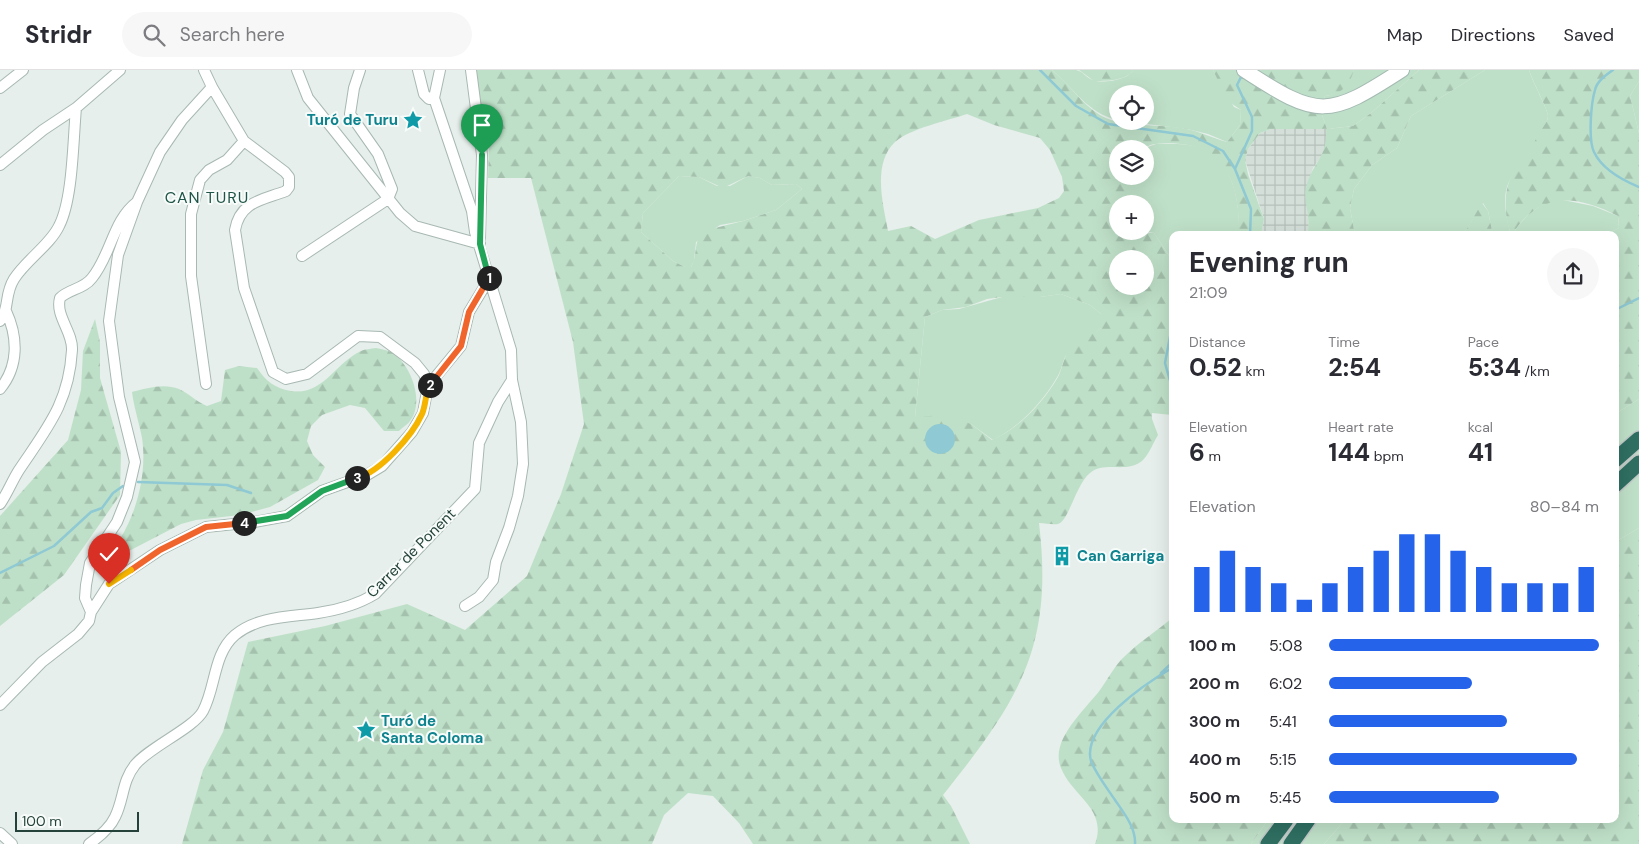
<!DOCTYPE html>
<html lang="en">
<head>
<meta charset="utf-8">
<style>
	body { margin:0; font-family:"DM Sans",sans-serif; background:#f7f7f7; color:#2b2b33; height:100vh; display:flex; flex-direction:column; font-size:19px; white-space:nowrap }
	* { box-sizing:border-box; margin:0 }
	p { font-size:16px; color:#7c7c81 }
	.icon { flex:none; width:28px; height:28px; fill:none; stroke:currentColor; stroke-width:2; stroke-linecap:round; stroke-linejoin:round }
	.map { position:relative; flex:1; overflow:hidden }
	.panel { position:absolute; left:1169px; top:161px; width:450px; height:592px; display:flex; flex-direction:column; background:#fff; border-radius:10px; box-shadow:0 5px 20px #0002 }
	.panel>* { flex:none }
	.fabs { position:absolute; left:1109px; top:15px; display:grid; gap:10px }
	.fabs a { display:grid; place-items:center; width:45px; height:45px; border-radius:50%; background:#fff; box-shadow:0 5px 20px #0002; font-size:25px }
	.scale { position:absolute; left:15px; bottom:12px; width:124px; box-sizing:border-box; padding-left:5px; border:2px solid #24423a; border-top:0; font-size:14px; line-height:18px; white-space:nowrap; color:#24423a; -webkit-text-stroke:4px #f7fbf9; paint-order:stroke }
	.pin { position:absolute; display:grid; place-items:center; width:42px; height:42px; color:#fff; margin:-51px -21px; border-radius:50% 50% 50% 0; rotate:-45deg; box-shadow:0 0 5px #0007 }
	.pin .icon { rotate:45deg }
	.km { position:absolute; width:25px; height:25px; margin:-12px; border-radius:50%; background:#222; color:#fff; font-size:14px; line-height:25px; text-align:center }
	.round { display:grid; place-items:center; flex:none; width:52px; height:52px; border-radius:26px; background:#f7f7f7 }
	.head { display:flex; align-items:center; justify-content:space-between; height:85px; padding:0 20px }
	h1 { font-size:28px; font-weight:700; line-height:38px }
	.metrics { display:grid; grid-template-columns:repeat(3,1fr); gap:8px; height:85px; padding:5px 20px }
	.metrics div { display:grid; align-content:center }
	.metrics b { font-size:25px; font-weight:700 }
	.metrics small { font-size:14px; font-weight:400 }
	.metrics p { font-size:14px }
	.chart { height:140px; padding:10px 20px }
	.chart p { display:flex; justify-content:space-between }
	.chart svg { width:100%; height:90px; margin-top:5px; stroke:#2563eb; stroke-width:6 }
	ul { padding:0 20px; list-style:none; font-size:16px }
	li { display:grid; grid-template-columns:80px 60px 1fr; align-items:center; height:38px }
	li i { height:12px; border-radius:6px; background:#2563eb }
	header { display:flex; align-items:center; gap:30px; box-sizing:border-box; height:70px; padding:0 25px; background:#fff; border-bottom:1px solid #e1e1e2 }
	header strong { font-size:24px }
	nav { display:flex; gap:28px; margin-inline-start:auto; font-size:18px }
	.search { width:350px; height:45px; background:#f7f7f7; display:flex; align-items:center; gap:12px; box-sizing:border-box; padding:0 18px; border-radius:28px; color:#7c7c81; font-size:19px }
	.map>svg:first-child { display:block }
</style>
</head>
<body>
<header>
<strong>Stridr</strong>
<div class="search"><svg class="icon" aria-label="search" viewBox="0 0 24 24"><circle cx="10" cy="10" r="6"/><path d="M15 15l6 6"/></svg>Search here</div>
<nav><a>Map</a><a>Directions</a><a>Saved</a></nav>
</header>
<div class="map">
<svg width="1639" height="774" viewBox="0 0 1639 774">
	<defs>
		<pattern id="industrial-grid" width="8" height="8" patternUnits="userSpaceOnUse" patternTransform="scale(1.25)"><rect width="8" height="8" fill="#d4dfda"/><path d="M0 4h8M4 0v8" fill="none" stroke="#b6c1bc"/></pattern>
		<pattern id="forest-firs" width="22" height="20" patternUnits="userSpaceOnUse" patternTransform="scale(1.25)"><rect width="22" height="20" fill="#bfe0c8"/><path d="M5 1l3.5 6h-7zM16 11l3.5 6h-7z" fill="#a4c1ad"/></pattern>
	</defs>
	<rect width="100%" height="100%" fill="#e6efeb"/>
	<path fill="url(#industrial-grid)" d="M1271,59H1327V74L1324,83L1313,98L1306,120L1309,158L1307,165H1261L1264,149L1245,90L1248,79L1260,63Z"/>
	<path fill="#bfe0c8" d="M1052,0C1060,0 1069,0 1076,0C1083,1 1086,8 1093,10C1103,14 1128,10 1133,0H1213L1234,37L1241,40L1240,55L1227,72L1208,64L1187,59L1121,51H1145V24H1118L1117,50C1088,43 1074,19 1052,0Z
		M1354,0H1419L1371,43L1353,56L1327,59L1320,39L1325,26C1340,24 1349,14 1354,0Z
		M1485,0H1529C1532,11 1548,40 1548,46C1548,51 1542,59 1540,64C1517,109 1494,105 1511,165H1493L1488,141L1483,133L1463,165H1355L1350,138L1354,119L1372,95L1397,78L1411,46Z
		M1639,11V63L1630,26Z
		M1156,74C1170,74 1185,73 1198,77C1234,88 1240,133 1239,165H1172V190L1154,163L1145,161V134H1131V106H1145V79H1142Z
		M679,106L699,107L717,116H730L748,106L760,108L772,115L796,114L802,119L776,140L743,151L720,155L696,172L694,191L691,197H685L673,191L641,162L643,143Z
		M1558,129L1593,136L1618,146L1619,158L1605,165H1512C1523,147 1537,135 1558,129Z
		M1061,224L1090,235L1101,244V258C1091,267 1072,275 1065,287C1062,294 1061,302 1056,309C1041,334 1019,357 993,370L971,354L915,347L925,247L942,240L959,239L1002,227H1040Z
		M1639,329V458L1615,472V344Z
		M1268,750H1345L1324,774H1251Z"/>
	<path fill="url(#forest-firs)" fill-rule="evenodd" d="M477,0H1052C1069,14 1081,33 1100,45C1125,59 1159,53 1187,59C1201,62 1213,68 1227,72L1240,55L1241,40L1228,31L1213,0H1354C1349,16 1342,24 1325,26L1320,39L1327,59L1353,56L1371,43L1419,0H1485L1411,46L1397,78L1372,95L1354,119L1350,138L1355,165H1307C1312,149 1303,133 1306,118C1312,92 1328,88 1326,59H1271L1260,63L1248,79L1245,90L1248,104L1264,149L1261,165H1239C1240,105 1221,68 1155,74C1150,74 1146,78 1141,79C1134,80 1125,79 1118,79V106H1131V134H1118V161L1154,163L1172,190V345L1152,343V349L1158,365C1153,373 1150,382 1144,389C1129,405 1105,390 1090,403C1076,414 1069,451 1058,454C1053,455 1045,453 1039,453C1054,578 1018,631 943,725L951,736L970,774H753L739,753L713,726L688,723L664,745L652,774H182L203,700L223,662L248,572L325,556L407,534L465,560L527,506L561,424L584,354L573,272L531,108H488L489,72L476,16ZM967,44L994,55L1040,68L1050,80L1062,107L1064,121L1059,128L1038,138L979,150L935,169L911,156L888,161C883,134 872,94 895,72C911,58 947,51 967,44ZM679,106L699,107L723,118L748,106L760,108L772,115L796,114L802,119L776,140L743,151L703,161C693,172 698,185 691,197H685L673,191L641,162L643,143ZM1118,189H1145V216H1118ZM1061,224L1090,235L1101,244V258C1092,265 1079,267 1072,276C1064,284 1063,297 1058,307C1043,333 1019,358 992,370L971,354L944,345L915,347L925,247L942,240L966,237L987,229L1002,227H1040Z
		M1079,0H1133C1127,11 1105,11 1094,11Z
		M1529,0H1639V11L1630,26L1639,63V329L1615,344V165H1605L1619,158L1618,146C1576,124 1539,121 1512,165C1508,158 1506,148 1506,139C1503,101 1526,91 1541,60C1543,57 1548,51 1548,46C1548,40 1532,10 1529,0Z
		M1482,133L1488,141L1493,165H1463Z
		M95,249L100,272V308L121,382L120,425L64,505L0,556V446L68,370L81,320L83,281Z
		M376,278C381,279 387,280 391,282C411,294 425,331 410,351C408,354 402,358 399,361H384L365,338L350,335L322,345L311,356L307,371L313,385L325,397L318,410L270,437L240,445L196,450L181,454L127,482L120,469C138,440 147,401 142,368C139,352 134,338 132,322C147,318 164,313 179,319C188,323 197,332 207,336L221,331L225,300L239,296L257,298C266,311 274,318 291,321C323,326 335,293 361,281C365,279 371,279 376,278Z
		M1639,458V774H1324L1345,750H1615V472Z
		M1172,548V750H1268L1251,774H1095C1108,739 1072,726 1061,698C1049,670 1086,639 1100,620C1108,609 1115,595 1125,586C1139,572 1157,561 1172,548Z"/>
	<path fill="#8ec9d4" d="M925 369a15 15 0 1 1 30 0a15 15 0 1 1-30 0Z"/>
	<g fill="none" stroke-linecap="round" stroke-linejoin="round">
		<path stroke="#8ec9d4" stroke-width="2.5" d="M1040,0L1076,36L1108,54L1193,66L1223,81L1235,99L1251,139L1250,165
			M1613,0C1606,5 1597,11 1595,20C1591,33 1588,70 1594,82C1602,99 1622,110 1639,117
			M1235,99L1252,61V47L1237,15L1243,3
			M1615,240L1639,228
			M1172,256L1165,293L1172,318
			M138,412L227,415L251,423
			M0,503L54,476L91,442L102,438L113,423L123,416
			M1161,603L1172,593
			M1135,774C1136,758 1124,743 1115,730C1107,718 1096,704 1091,691C1081,656 1148,612 1172,598"/>
		<defs>
			<path id="street" d="M204,0L212,17L244,71L285,102L289,107V117L286,121C263,130 240,131 235,160L244,218L273,302L286,309L307,304L358,266L380,267L415,293L424,304L428,316
				M297,0L308,28L400,143L415,156L480,174
				M418,0L424,24L429,29L434,28
				M440,0L434,28L472,141L475,162L511,280L512,310L521,352L523,394L518,426L509,458L496,492L493,510L479,527L465,536
				M471,0L482,85L480,168
				M0,18L23,0
				M0,95L43,60L76,38L120,0
				M302,186L388,129L392,119L378,84L350,44L354,18L360,0
				M0,251C10,238 4,225 14,209C26,190 50,175 59,156C73,129 73,70 76,38
				M206,314L191,206V144L200,110L209,100L227,90L244,71
				M0,319C19,296 18,267 6,241
				M0,434C7,424 12,411 19,400C47,358 69,333 72,280C73,262 55,246 60,228C69,219 84,219 92,208C111,185 113,150 137,132
				M91,542L109,514L160,480L206,457L254,452L287,446L322,421L367,405L382,396L412,362L423,343L428,316L461,276L469,242L489,209
				M0,635L42,592L78,564L89,551L91,542L85,528L86,515L90,493L117,452L127,427L135,392L119,327L109,251L118,185L137,132L160,82L182,50L212,17
				M0,763L12,774
				M89,774C99,767 110,758 115,747C124,729 122,711 135,695C148,678 194,658 203,641C216,617 213,584 235,565C258,546 290,547 318,543C338,540 357,535 375,524L475,419L479,373L498,332L512,310"/>
			<path id="secondary" d="M1244,0C1319,49 1328,48 1402,0"/>
			<path id="highway" d="M1615,390L1639,369
				M1615,415L1639,393
				M1268,774L1286,750
				M1291,774L1308,750"/>
		</defs>
		<use href="#street" stroke="#a8b8b2" stroke-width="12"/>
		<use href="#secondary" stroke="#a4bbb3" stroke-width="16"/>
		<use href="#highway" stroke="#c2cac8" stroke-width="18"/>
		<use href="#street" stroke="#fff" stroke-width="10"/>
		<use href="#secondary" stroke="#fff" stroke-width="14"/>
		<use href="#highway" stroke="#2f6f62" stroke-width="15"/>
	</g>
	<g fill="none" stroke-linecap="round" stroke-linejoin="round">
		<defs>
			<path id="split-1" d="M482,85L480,174L489,208"/>
			<path id="split-2" d="M430,315L461,276L469,242L489,208"/>
			<path id="split-3" d="M357,408C380,402 412,366 422,344C426,335 425,324 430,315"/>
			<path id="split-4" d="M244,453L287,446L322,421L357,408"/>
			<path id="split-5" d="M131,500L160,480L206,457L244,453"/>
			<path id="split-6" d="M109,514L131,500"/>
		</defs>
		<use href="#split-1" stroke="#fff" stroke-width="10"/>
		<use href="#split-2" stroke="#fff" stroke-width="10"/>
		<use href="#split-3" stroke="#fff" stroke-width="10"/>
		<use href="#split-4" stroke="#fff" stroke-width="10"/>
		<use href="#split-5" stroke="#fff" stroke-width="10"/>
		<use href="#split-6" stroke="#fff" stroke-width="10"/>
		<use href="#split-1" stroke="#22a559" stroke-width="6"/>
		<use href="#split-2" stroke="#f0652b" stroke-width="6"/>
		<use href="#split-3" stroke="#f5b400" stroke-width="6"/>
		<use href="#split-4" stroke="#22a559" stroke-width="6"/>
		<use href="#split-5" stroke="#f0652b" stroke-width="6"/>
		<use href="#split-6" stroke="#f5b400" stroke-width="6"/>
	</g>
	<defs>
		<symbol id="sight-bare" viewBox="-9 -9 18 18"><path d="M0-6L1.8-2.2L6-1.7L2.9 1.2L3.7 5.4L0 3.3L-3.7 5.4L-2.9 1.2L-6-1.7L-1.8-2.2Z" fill="#0f9aa8" stroke="#f7fbf9" stroke-width="2.5" paint-order="stroke"/></symbol>
		<symbol id="building-bare" viewBox="-9 -9 18 18"><path d="M-4-6H4V6H1V3H-1V6H-4ZM-2.5-4.3h1.7v1.8h-1.7ZM.8-4.3h1.7v1.8H.8ZM-2.5-1h1.7V.8h-1.7ZM.8-1h1.7V.8H.8Z" fill="#0f9aa8" stroke="#f7fbf9" stroke-width="2.5" paint-order="stroke"/></symbol>
	</defs>
	<g fill-rule="evenodd">
		<use href="#sight-bare" x="399" y="36" width="28" height="28"/>
		<use href="#building-bare" x="1048" y="472" width="28" height="28"/>
		<use href="#sight-bare" x="352" y="646" width="28" height="28"/>
	</g>
	<g text-anchor="middle" dominant-baseline="central" stroke-width="4" stroke-linejoin="round" paint-order="stroke">
		<g font-size="15" font-weight="bold" fill="#0d838f" stroke="#f7fbf9" text-anchor="start">
			<text x="398" y="50" text-anchor="end">Turó de Turu</text>
			<text x="1077" y="486">Can Garriga</text>
			<text x="381" y="651">Turó de<tspan x="381" dy="17">Santa Coloma</tspan></text>
		</g>
		<g font-size="15" fill="#24423a" stroke="#f7fbf9">
			<text transform="translate(411 483) rotate(-45)">Carrer de Ponent</text>
		</g>
		<g font-size="16" letter-spacing="1" fill="#1f5548" stroke="#f7fbf9">
			<text x="207" y="127">CAN TURU</text>
		</g>
	</g>
</svg>
<div class="fabs">
<a><svg class="icon" aria-label="locate" viewBox="0 0 24 24"><circle cx="12" cy="12" r="6"/><path d="M12 2v4M12 18v4M2 12h4M18 12h4"/></svg></a>
<a><svg class="icon" aria-label="layers" viewBox="0 0 24 24"><path d="M12 4l9 5-9 5-9-5zM3 14l9 5 9-5"/></svg></a>
<a>+</a>
<a>−</a>
</div>
<div class="scale">100 m</div>
<div class="pin" style="left:482px;top:85px;background:#1e9e55"><svg class="icon" aria-label="arrive" viewBox="0 0 24 24"><path d="M6 21V4h12l-3 4 3 4H6"/></svg></div>
<div class="pin" style="left:109px;top:514px;background:#d93025"><svg class="icon" aria-label="check" viewBox="0 0 24 24"><path d="M5 12l5 5 9-10"/></svg></div>
<b class="km" style="left:489px;top:208px">1</b>
<b class="km" style="left:430px;top:315px">2</b>
<b class="km" style="left:357px;top:408px">3</b>
<b class="km" style="left:244px;top:453px">4</b>
<section class="panel">
<div class="head"><div><h1>Evening run</h1><p>21:09</p></div><a class="round"><svg class="icon" aria-label="share" viewBox="0 0 24 24"><path d="M12 15V3M7 8l5-5 5 5M5 13v7h14v-7"/></svg></a></div>
<div class="metrics">
<div><p>Distance</p><b>0.52<small> km</small></b></div>
<div><p>Time</p><b>2:54</b></div>
<div><p>Pace</p><b>5:34<small> /km</small></b></div>
</div>
<div class="metrics">
<div><p>Elevation</p><b>6<small> m</small></b></div>
<div><p>Heart rate</p><b>144<small> bpm</small></b></div>
<div><p>kcal</p><b>41</b></div>
</div>
<div class="chart"><p><span>Elevation</span>80–84 m</p>
<svg viewBox="0 0 160 44" preserveAspectRatio="none"><path d="M5 44V22M15 44V14M25 44V22M35 44V30M45 44V38M55 44V30M65 44V22M75 44V14M85 44V6M95 44V6M105 44V14M115 44V22M125 44V30M135 44V30M145 44V30M155 44V22"/></svg>
</div>
<ul>
<li><b>100 m</b>5:08<i style="width:100%"></i></li>
<li><b>200 m</b>6:02<i style="width:53%"></i></li>
<li><b>300 m</b>5:41<i style="width:66%"></i></li>
<li><b>400 m</b>5:15<i style="width:92%"></i></li>
<li><b>500 m</b>5:45<i style="width:63%"></i></li>
</ul>
</section>
</div>
</body>
</html>
